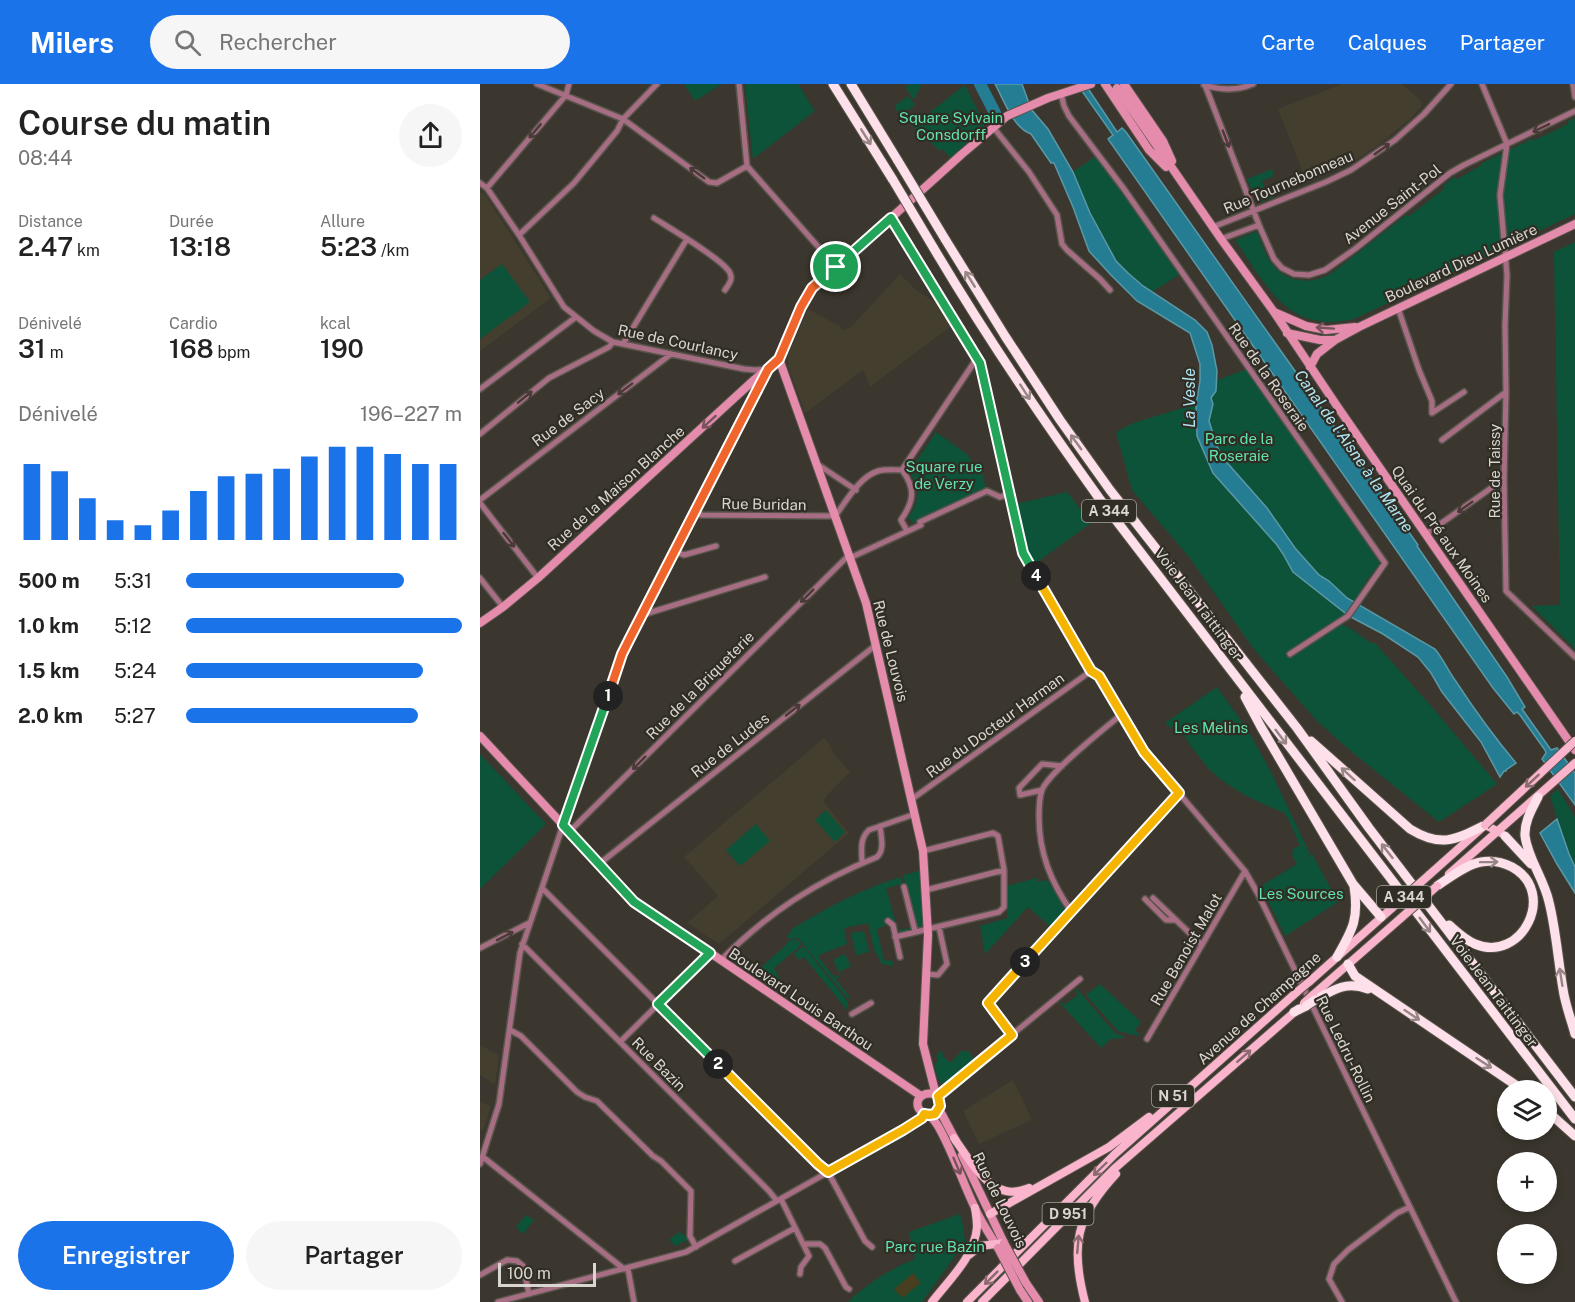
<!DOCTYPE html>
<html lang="fr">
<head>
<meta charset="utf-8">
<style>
	body { margin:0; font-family:"Public Sans",sans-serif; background:#f6f6f6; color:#222; height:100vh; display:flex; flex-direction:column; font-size:22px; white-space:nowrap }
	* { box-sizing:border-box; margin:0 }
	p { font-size:20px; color:#767676 }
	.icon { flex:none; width:33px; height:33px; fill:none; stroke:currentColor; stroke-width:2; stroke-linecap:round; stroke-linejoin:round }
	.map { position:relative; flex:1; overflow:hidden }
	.panel { display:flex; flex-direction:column; background:#fff; width:480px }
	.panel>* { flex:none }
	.tools { position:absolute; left:1017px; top:996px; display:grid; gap:12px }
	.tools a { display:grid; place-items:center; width:60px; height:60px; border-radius:50%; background:#fff; box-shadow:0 3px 9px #0003; font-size:30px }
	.scale { position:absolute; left:18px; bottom:15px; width:98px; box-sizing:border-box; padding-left:6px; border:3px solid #d9d6d1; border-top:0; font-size:16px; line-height:21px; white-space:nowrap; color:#d9d6d1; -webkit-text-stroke:4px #302d24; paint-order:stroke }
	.pin { position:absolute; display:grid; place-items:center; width:51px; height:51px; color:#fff; margin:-26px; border:3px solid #fff; border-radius:50%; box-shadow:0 2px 6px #0007 }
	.km { position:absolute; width:30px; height:30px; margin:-15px; border-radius:50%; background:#222; color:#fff; font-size:16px; line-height:30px; text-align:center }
	.round { display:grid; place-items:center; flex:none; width:63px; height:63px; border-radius:32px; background:#f6f6f6 }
	.summary { display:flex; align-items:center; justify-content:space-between; height:102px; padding:0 18px }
	h1 { font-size:33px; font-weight:600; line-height:45px }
	.metrics { display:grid; grid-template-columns:repeat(3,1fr); gap:9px; height:102px; padding:6px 18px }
	.metrics div { display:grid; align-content:center }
	.metrics b { font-size:26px; font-weight:600 }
	.metrics small { font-size:16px; font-weight:400 }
	.metrics p { font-size:16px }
	.chart { height:168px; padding:12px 18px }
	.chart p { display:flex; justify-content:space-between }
	.chart svg { width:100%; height:108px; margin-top:6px; stroke:#1a73e8; stroke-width:6 }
	.button { display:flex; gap:12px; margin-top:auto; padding:12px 18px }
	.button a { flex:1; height:69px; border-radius:36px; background:#1a73e8; color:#fff; font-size:24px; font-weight:600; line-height:69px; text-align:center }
	.button a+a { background:#f6f6f6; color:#222 }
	ul { padding:0 18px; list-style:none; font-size:20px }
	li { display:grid; grid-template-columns:96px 72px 1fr; align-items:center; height:45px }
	li i { height:15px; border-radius:8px; background:#1a73e8 }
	header { display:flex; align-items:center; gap:36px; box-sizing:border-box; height:84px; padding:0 30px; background:#1a73e8; color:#fff }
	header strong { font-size:28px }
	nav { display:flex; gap:33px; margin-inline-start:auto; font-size:21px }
	.search { width:420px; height:54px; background:#f6f6f6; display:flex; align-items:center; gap:15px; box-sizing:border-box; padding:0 21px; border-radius:33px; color:#767676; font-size:22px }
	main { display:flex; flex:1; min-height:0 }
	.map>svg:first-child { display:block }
</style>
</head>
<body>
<header>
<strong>Milers</strong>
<div class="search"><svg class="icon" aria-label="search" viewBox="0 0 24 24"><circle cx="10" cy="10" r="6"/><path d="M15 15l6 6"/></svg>Rechercher</div>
<nav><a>Carte</a><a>Calques</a><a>Partager</a></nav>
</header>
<main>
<section class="panel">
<div class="summary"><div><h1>Course du matin</h1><p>08:44</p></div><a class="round"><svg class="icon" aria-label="share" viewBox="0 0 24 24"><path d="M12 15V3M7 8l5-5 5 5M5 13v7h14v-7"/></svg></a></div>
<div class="metrics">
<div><p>Distance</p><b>2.47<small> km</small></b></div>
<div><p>Durée</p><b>13:18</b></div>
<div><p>Allure</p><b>5:23<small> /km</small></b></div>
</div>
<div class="metrics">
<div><p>Dénivelé</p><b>31<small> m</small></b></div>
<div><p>Cardio</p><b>168<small> bpm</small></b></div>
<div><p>kcal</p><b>190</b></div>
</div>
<div class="chart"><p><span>Dénivelé</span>196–227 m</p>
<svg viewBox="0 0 160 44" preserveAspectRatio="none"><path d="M5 44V13M15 44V16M25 44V27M35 44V36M45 44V38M55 44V32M65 44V24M75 44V18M85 44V17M95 44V15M105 44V10M115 44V6M125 44V6M135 44V9M145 44V13M155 44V13"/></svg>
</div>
<ul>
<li><b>500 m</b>5:31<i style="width:79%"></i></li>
<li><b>1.0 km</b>5:12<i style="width:100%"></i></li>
<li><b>1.5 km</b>5:24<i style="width:86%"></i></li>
<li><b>2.0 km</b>5:27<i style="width:84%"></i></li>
</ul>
<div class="button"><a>Enregistrer</a><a>Partager</a></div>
</section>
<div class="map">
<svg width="1095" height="1218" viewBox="0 0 1095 1218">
	<rect width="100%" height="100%" fill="#3b372e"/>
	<path fill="#443e2f" d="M862,0H922L941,17L942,22L930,35L897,62L871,79L827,99L798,25Z
		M0,107L6,112L71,214L0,267Z
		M420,190L436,206L455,218L471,242L390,303L383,286L325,329L308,282V271L328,225L361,243V247L371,243Z
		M344,654L348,658L354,670L370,688L349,709L343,717L369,749L239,860L207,839L238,812L204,773Z
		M0,961L19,971L15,1001L0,991Z
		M533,996L552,1036L499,1060L483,1027Z
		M0,1017L11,1023L3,1047L0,1045Z"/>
	<path fill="#0c533a" d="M204,0H242L215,17Z
		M265,0H318L335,27L273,75Z
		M430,0H442L434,16L425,3Z
		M485,1L504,39V43L470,74L463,65L460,67L432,42Z
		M428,12L435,21L421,31L415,24L416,21Z
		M1095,34V130L874,235C807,250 788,203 755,156L775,148L778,149C781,158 784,168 789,176C803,199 831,202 852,189L926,131L929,132L964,105L963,102L974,93L977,95L1002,81V79L1052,55L1055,56L1088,40V37Z
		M616,72L700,190L672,208L648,189L636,177L610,129L593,88Z
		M792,85L794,92L782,97L787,109L792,107L795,113L780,118L776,116L767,95Z
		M1095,158V565L1052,522L1080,521L1074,168Z
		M22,180L50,218L0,255V196Z
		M767,285L900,479L887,496L866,531L856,538L870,544L891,559H895L951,622L1017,700L959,738L873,669L837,637L773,564L709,473L652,406L636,348L653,339L706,323C716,318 717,313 719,303Z
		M456,348L488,371L493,381L500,380L506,405L434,439L428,434C439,419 441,404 429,388Z
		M587,408L611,439L555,480L547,465L536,420Z
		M737,603L769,648L791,688L830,770L818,778L832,770L858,818L805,852L781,802L817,780L812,771L814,764L820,762L809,736L804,729L766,712L740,695L728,684L710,661L697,640L691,644L685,639Z
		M0,670L66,740L0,805Z
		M1078,705L1095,733V783L1089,770L1070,712Z
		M346,726L365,748L355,758L335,736Z
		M276,740L290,757L260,782L246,766Z
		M439,787L443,838L442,841L438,844L436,843L423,791Z
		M421,793L423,800L406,804L418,846L429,844V842L432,841V844L430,846L419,848L407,839V841L397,845L404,877L412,876L413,882L402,880L394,866L388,839L364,844L367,860L339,871L340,875L354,893L361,890L356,896L370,913L368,915L318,854L308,855V851L311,848L310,846C346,824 381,805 421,793Z
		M557,794L558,798L565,796L569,798L585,826L584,830L571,843L548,823L505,870L500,842L527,834V802Z
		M384,847L389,868L376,871L371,849Z
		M316,855L321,860L320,862L294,884L301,897L298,898L278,886L306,861L308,857Z
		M322,863H324L368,918L367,926L324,873L319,876L314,870Z
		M365,870L371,882L359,888L353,876Z
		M620,900L661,938L655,946L660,951L658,952L638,947L606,911Z
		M597,905L635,949L644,952V954L631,955L621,964L580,919L582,918L584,921L598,911L595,907Z
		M461,967L464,969L462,972L471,979L481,967H488L495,976L469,997L465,999H460L454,983L458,975L456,972Z
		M480,1130L483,1142L485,1158L442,1218H368C388,1199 410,1185 435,1175L429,1148Z
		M46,1131L54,1136L43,1150L36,1143Z
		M200,1148L209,1155L206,1157L195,1162L189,1155Z"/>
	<path fill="#473f1f" d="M433,1189L441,1199L422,1214L414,1205Z"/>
	<path fill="#257d94" stroke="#5b98a6" stroke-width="1.5" d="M515,0H542L551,25L568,45L593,88L610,129L636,177L648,189L663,202L715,236L727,248L732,261L737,287L736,307L731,314L733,320L729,337L737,362L743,374L787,424L815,464L839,491L849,497L867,514L955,565C963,575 968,586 975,596C994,625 1014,653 1036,679L1026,686V687H1024L1020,693L1001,658L962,608L951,589L938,573L903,550L869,532L813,488L803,470L797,461L733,389L717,352L716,321L720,297V280L710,249L657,217L630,190L609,167L593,123L574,79H571L551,50C533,44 524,16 515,0Z
		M597,0H605L637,48L642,44L646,48L938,461L937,462L1027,593L1045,623L1042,625L1071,666L1077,664L1095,689V721L1062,675L1066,669L1065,666L1040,631L1037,628L1034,630L1013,604L628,55L633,51Z
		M1077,735L1089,770L1095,783V809L1077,780L1060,749Z"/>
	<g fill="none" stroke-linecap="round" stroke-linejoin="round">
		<path stroke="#257d94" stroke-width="12" d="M500,0L515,29"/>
		<defs>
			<path id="street" d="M57,0L143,35L229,98L237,99L267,82
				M259,0L267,82
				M1002,0L1027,60L1020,111L1027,191L1025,241L1026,308L1024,395L1026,507L1095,573
				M1093,0L1095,13
				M724,1C741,6 756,7 773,0
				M725,1L779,141L794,175L802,184L814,190L829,191L845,186L875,165L970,89L984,81L1095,27
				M581,9L584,22L589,32L644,105L905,479L868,532L810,570
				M513,43L549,88L577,131L582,160L587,166L620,195L630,206
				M267,82L356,183
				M0,99L7,104L39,151L84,223L114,247L133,258L264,285L275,286L287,285
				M7,104L86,11L89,0
				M174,134C188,143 244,176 250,189C253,196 249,200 245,206
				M411,134L500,279L543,469L567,513L611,587L619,592L664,668L765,787L778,810L976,1218
				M733,143L846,98L871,86L915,56L944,30L971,0
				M39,151L94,99L137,47L143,35L177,0
				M741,155L779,141
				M918,224L939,286L952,317V329L984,308
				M143,260L207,155
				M0,305L96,233
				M0,350L69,294L129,263L133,258
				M962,356L1026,308
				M337,380L376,406
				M422,386L497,274
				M422,386C436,405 434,417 421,436L427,447
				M0,416L191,270
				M0,419L58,494
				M214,429L222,431L355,432C366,418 379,393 398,387C406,385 414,386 422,386
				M946,450L1024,395
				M194,467L204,471L236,462
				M370,475L374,472L441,441L440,438L507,407L520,413L529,410
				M0,494L23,523
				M162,531L285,493
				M562,706L540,711L539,704L562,680L582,682
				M432,715L611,587
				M89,748L369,471
				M382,779C382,767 379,755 389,746L435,730
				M119,780L396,561
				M424,803L435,847
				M63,805L338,1080L348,1088L385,1157L392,1163
				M446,806L524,786
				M673,814L696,836
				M665,815L686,836H696L722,861
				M591,827C571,798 559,769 559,733C559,725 559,714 562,706C569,688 625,644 642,630
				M408,837L413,841L420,873
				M415,853L519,828L524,823V786L518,752L513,749L443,767
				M42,860L289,1107L297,1117
				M0,864L49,839
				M241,876C288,829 335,798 397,773C405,766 401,752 400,742
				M446,890L458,891L467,880L459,843
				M372,930L391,919
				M30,946L41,952L97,1008L105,1013L117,1017L173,1072L181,1077L211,1107L210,1152L216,1163
				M532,951L508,919L699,709
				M667,955L765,787
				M140,958L230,869
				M457,1012L600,895
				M3,1073L144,1185
				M0,1080L19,1020L40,869L83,741
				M301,1115L329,1172L321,1183L320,1190
				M323,1160H340L345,1164L366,1203L369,1205
				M255,1177L315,1144
				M148,1185L154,1218
				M0,1191L27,1176L37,1177L43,1182L49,1210
				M18,1218L206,1168L423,1046L442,1034L444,1030
				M862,1218L849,1195L854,1180L868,1166L917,1129L930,1123"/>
			<path id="secondary" d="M625,0L669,66L686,83
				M644,0L683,57L692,77
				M637,4L741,155L794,228L857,322L1095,666
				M794,228L826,242L846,246L875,243
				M807,249L840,256H855L879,243L1095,140
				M299,275L386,519L443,767L448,851L443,960L456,1011L460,1018L457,1028L449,1031
				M830,283L837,270L855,256
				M0,539L23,523L58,494L275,295L299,275L322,223L332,205L482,70L527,32L568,14L611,0
				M0,652L154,817L441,1012
				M83,741L142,570L287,287
				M456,1011C447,1007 435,1012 438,1023C440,1029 445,1029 449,1031C453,1034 456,1039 458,1042C473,1068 482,1097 495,1124C501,1138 510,1151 518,1164
				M459,1025L476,1057
				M482,1071L524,1159
				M546,1199L559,1218
				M540,1206L548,1218"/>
			<path id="primary" d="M969,790L1095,679
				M949,791L1005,741L1021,749
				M829,898L912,824
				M833,911L921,834
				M474,1054C486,1071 504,1103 526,1107C534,1109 541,1107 549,1104
				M510,1130L629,1063L669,1033
				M489,1171L500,1162L524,1159
				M452,1218C469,1196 495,1172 497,1143C497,1137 496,1130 495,1124
				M487,1218L635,1070L818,907
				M502,1218L634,1085L818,925
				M605,1218C590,1161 596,1133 636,1090"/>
			<path id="highway" d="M353,0L413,96
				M371,0L418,77
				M465,155L525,252L580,336L630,406L817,644L889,744L1095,1013
				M453,163C504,249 560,332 619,414L1095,1035
				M765,613L781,643L873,800L901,833
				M831,657L930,745C961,764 975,756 1005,741
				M1058,713C1052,725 1044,738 1045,752C1048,775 1064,795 1069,818C1076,846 1078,876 1083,905C1085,920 1091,935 1095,950
				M1025,752L1051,780
				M957,802C969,794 987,780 1001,778C1012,776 1022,778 1032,783C1078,808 1042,880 995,860C985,856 977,848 969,841
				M857,873C873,845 879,835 874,802
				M868,880L875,892L1043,1006
				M835,916C854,905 867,897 888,905
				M814,928L826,922
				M1066,1026L1095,1052"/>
		</defs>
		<use href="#street" stroke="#57544b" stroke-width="8"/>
		<use href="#secondary" stroke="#57544b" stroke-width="10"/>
		<use href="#primary" stroke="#57544b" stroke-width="10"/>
		<use href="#highway" stroke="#57544b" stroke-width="11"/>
		<use href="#street" stroke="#a76e83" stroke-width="5"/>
		<use href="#secondary" stroke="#e58cad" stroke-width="8"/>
		<use href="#primary" stroke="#fab4cc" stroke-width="8"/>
		<use href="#highway" stroke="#fde0e9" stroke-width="9"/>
		<defs>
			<path id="secondary-bridge" d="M524,1159L546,1199
				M518,1164L540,1206"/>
			<path id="primary-bridge" d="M1005,741L1095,657
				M912,824L949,791
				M921,834L957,802
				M818,907L829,898
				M824,919L833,911"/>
			<path id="highway-bridge" d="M418,77L465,155
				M413,96L453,163
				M826,922L835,916"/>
		</defs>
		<use href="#secondary-bridge" stroke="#57544b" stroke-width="10" stroke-linecap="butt"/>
		<use href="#primary-bridge" stroke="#57544b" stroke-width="10" stroke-linecap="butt"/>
		<use href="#highway-bridge" stroke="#57544b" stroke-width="11" stroke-linecap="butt"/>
		<use href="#secondary-bridge" stroke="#e58cad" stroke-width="8"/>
		<use href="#primary-bridge" stroke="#fab4cc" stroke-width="8"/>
		<use href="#highway-bridge" stroke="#fde0e9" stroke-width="9"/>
	</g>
	<defs><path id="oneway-shaft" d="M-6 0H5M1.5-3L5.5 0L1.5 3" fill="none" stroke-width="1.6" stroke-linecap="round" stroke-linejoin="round" transform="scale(1.5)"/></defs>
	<g stroke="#483a37">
		<use href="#oneway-shaft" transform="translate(1061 44) rotate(154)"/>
		<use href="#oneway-shaft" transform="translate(55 47) rotate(130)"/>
		<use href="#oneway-shaft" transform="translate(746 55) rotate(69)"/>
		<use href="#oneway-shaft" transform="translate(902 65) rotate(-35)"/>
		<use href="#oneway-shaft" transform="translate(217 89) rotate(-144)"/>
		<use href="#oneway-shaft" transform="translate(145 305) rotate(143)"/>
		<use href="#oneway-shaft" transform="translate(45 313) rotate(-39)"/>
		<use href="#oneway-shaft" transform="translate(985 423) rotate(145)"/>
		<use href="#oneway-shaft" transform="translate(29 456) rotate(52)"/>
		<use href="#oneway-shaft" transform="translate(327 512) rotate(135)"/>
		<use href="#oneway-shaft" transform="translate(313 626) rotate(-38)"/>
		<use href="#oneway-shaft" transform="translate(159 679) rotate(135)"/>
		<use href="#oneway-shaft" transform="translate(25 852) rotate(-27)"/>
	</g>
	<g stroke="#968686">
		<use href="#oneway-shaft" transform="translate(386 53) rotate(58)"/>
		<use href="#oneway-shaft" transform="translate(490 195) rotate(-122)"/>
		<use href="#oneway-shaft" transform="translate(545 308) rotate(57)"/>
		<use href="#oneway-shaft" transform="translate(596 358) rotate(-126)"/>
		<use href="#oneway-shaft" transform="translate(801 653) rotate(53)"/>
		<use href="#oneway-shaft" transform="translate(868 690) rotate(-138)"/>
		<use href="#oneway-shaft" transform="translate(907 767) rotate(-128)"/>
		<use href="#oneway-shaft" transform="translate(1009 778) rotate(-1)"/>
		<use href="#oneway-shaft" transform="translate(945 841) rotate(53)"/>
		<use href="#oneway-shaft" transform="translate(1081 893) rotate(-99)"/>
		<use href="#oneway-shaft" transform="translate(932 931) rotate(34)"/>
		<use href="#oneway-shaft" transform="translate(1004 979) rotate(33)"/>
	</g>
	<g stroke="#78535b">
		<use href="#oneway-shaft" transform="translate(845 244) rotate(-176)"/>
		<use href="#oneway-shaft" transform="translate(229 338) rotate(138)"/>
		<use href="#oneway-shaft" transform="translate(477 1082) rotate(67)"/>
	</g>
	<g stroke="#8b6a70">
		<use href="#oneway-shaft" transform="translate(1052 697) rotate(137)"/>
		<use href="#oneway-shaft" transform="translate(764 972) rotate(-41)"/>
		<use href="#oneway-shaft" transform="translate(620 1085) rotate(136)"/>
		<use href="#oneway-shaft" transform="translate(598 1160) rotate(-85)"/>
		<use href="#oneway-shaft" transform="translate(511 1194) rotate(135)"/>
	</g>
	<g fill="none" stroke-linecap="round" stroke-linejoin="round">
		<defs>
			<path id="split-1" d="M128,612L142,570L149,556L288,285L299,275L321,223L332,204L356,183"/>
			<path id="split-2" d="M128,612L83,741L154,818L230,869L178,920L238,980"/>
			<path id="split-3" d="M238,980L338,1080L348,1088L423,1046L442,1034L444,1030L449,1031L455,1030L460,1022L458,1012L532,951L508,919L545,878"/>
			<path id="split-4" d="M545,878L699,709L664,668L619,592L611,587L556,492"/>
			<path id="split-5" d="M356,183L411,134L500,279L543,469L556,492"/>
		</defs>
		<use href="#split-1" stroke="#fff" stroke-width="12"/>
		<use href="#split-2" stroke="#fff" stroke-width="12"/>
		<use href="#split-3" stroke="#fff" stroke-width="12"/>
		<use href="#split-4" stroke="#fff" stroke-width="12"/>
		<use href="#split-5" stroke="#fff" stroke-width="12"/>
		<use href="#split-1" stroke="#f0652b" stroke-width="8"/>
		<use href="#split-2" stroke="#22a559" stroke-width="8"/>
		<use href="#split-3" stroke="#f5b400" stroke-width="8"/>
		<use href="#split-4" stroke="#f5b400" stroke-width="8"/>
		<use href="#split-5" stroke="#22a559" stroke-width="8"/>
	</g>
	<g text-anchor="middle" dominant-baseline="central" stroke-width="4.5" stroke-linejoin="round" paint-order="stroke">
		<g fill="#302d24" stroke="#a6a39d" stroke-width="1.5">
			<rect x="602" y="416" width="54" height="22" rx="4.5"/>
			<rect x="897" y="802" width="54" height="22" rx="4.5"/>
			<rect x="672" y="1001" width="42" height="22" rx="4.5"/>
			<rect x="562.5" y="1119" width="51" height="22" rx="4.5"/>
		</g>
		<g font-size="14" font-weight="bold" fill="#d9d6d1">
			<text x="629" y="427">A 344</text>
			<text x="924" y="813">A 344</text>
			<text x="693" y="1012">N 51</text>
			<text x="588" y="1130">D 951</text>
		</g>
		<g font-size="15" fill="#61e4af" stroke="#302d24">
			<text x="471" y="33">Square Sylvain<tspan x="471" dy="17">Consdorff</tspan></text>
			<text x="759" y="354">Parc de la<tspan x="759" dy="17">Roseraie</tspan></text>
			<text x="464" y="382">Square rue<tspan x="464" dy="17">de Verzy</tspan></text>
			<text x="731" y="643">Les Melins</text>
			<text x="821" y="809">Les Sources</text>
			<text x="455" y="1162">Parc rue Bazin</text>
		</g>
		<g font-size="15" fill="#d9d6d1" stroke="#302d24">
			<text transform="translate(808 98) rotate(-23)">Rue Tournebonneau</text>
			<text transform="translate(912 120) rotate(-38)">Avenue Saint-Pol</text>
			<text transform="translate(981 179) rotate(-25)">Boulevard Dieu Lumière</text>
			<text transform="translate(198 258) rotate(12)">Rue de Courlancy</text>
			<text transform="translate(789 293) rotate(55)">Rue de la Roseraie</text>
			<text transform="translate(88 333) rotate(-37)">Rue de Sacy</text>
			<text transform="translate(1014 387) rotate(-90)">Rue de Taissy</text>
			<text transform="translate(136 404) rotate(-42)">Rue de la Maison Blanche</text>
			<text transform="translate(284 420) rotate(1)">Rue Buridan</text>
			<text transform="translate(962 450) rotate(55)">Quai du Pré aux Moines</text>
			<text transform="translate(719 520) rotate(53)">Voie Jean Taittinger</text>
			<text transform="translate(411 567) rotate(76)">Rue de Louvois</text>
			<text transform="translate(220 601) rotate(-45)">Rue de la Briqueterie</text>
			<text transform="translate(515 641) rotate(-36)">Rue du Docteur Harman</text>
			<text transform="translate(250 661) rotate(-38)">Rue de Ludes</text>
			<text transform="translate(706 865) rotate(-60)">Rue Benoist Malot</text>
			<text transform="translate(1014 907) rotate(53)">Voie Jean Taittinger</text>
			<text transform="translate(321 915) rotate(34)">Boulevard Louis Barthou</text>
			<text transform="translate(779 924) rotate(-42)">Avenue de Champagne</text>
			<text transform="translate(866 965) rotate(64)">Rue Ledru-Rollin</text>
			<text transform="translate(179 980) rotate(45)">Rue Bazin</text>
			<text transform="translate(520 1116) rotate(64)">Rue de Louvois</text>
		</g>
		<g font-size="16" font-style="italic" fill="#b2e4f3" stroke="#302d24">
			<text transform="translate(709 314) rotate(-90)">La Vesle</text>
			<text transform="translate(874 367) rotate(55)">Canal de l'Aisne à la Marne</text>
		</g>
	</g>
</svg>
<div class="tools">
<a><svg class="icon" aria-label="layers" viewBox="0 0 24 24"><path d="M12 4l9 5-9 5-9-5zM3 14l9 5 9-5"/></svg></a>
<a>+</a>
<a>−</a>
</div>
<div class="scale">100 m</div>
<div class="pin" style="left:356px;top:183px;background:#1e9e55"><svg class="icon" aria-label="arrive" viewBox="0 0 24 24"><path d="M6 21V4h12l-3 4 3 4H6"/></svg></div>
<b class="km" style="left:128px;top:612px">1</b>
<b class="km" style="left:238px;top:980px">2</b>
<b class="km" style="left:545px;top:878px">3</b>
<b class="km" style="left:556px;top:492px">4</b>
</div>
</main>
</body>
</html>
